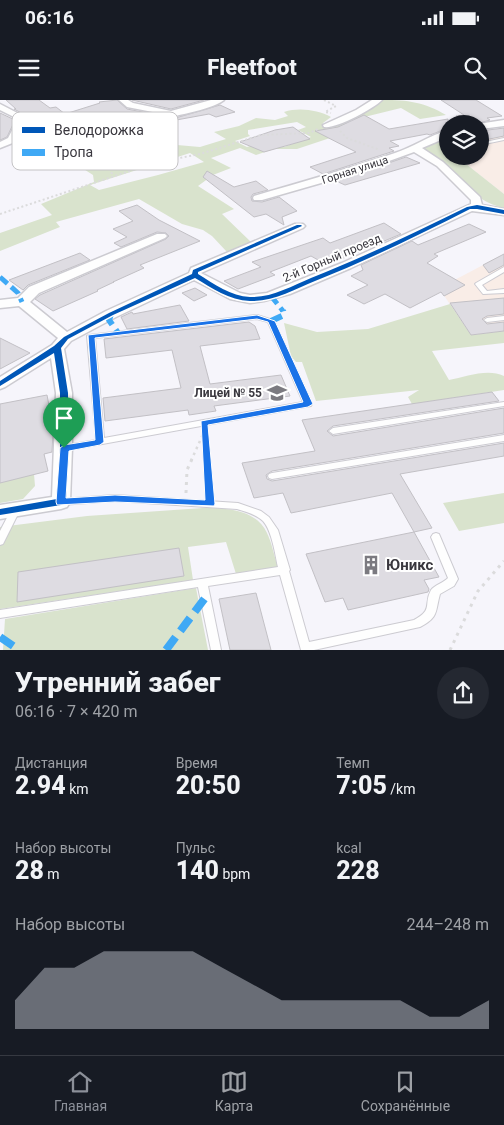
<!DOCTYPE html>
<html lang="ru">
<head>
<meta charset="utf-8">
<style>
	body { margin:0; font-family:Roboto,sans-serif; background:#242831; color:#f1f3f6; height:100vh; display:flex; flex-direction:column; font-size:19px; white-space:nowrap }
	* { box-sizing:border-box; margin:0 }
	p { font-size:16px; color:#9ea1a6 }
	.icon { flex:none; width:28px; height:28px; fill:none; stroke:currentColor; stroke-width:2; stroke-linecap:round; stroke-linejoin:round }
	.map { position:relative; height:550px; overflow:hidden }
	.panel { display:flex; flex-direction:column; background:#171b24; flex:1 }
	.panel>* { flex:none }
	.fabs { position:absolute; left:439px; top:15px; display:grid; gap:10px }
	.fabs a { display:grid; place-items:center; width:50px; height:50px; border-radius:50%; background:#171b24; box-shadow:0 1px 4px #0004; font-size:25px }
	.pin { position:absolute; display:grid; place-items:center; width:42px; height:42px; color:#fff; margin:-51px -21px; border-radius:50% 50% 50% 0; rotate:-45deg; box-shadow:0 0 5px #0007 }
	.pin .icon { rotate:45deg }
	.round { display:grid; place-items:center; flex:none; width:52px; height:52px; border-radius:26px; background:#242831 }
	.summary { display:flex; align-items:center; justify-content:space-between; height:85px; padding:0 15px }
	h1 { font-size:28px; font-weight:800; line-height:38px }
	.figures { display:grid; grid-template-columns:repeat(3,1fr); gap:8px; height:85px; padding:5px 15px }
	.figures div { display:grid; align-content:center }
	.figures b { font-size:25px; font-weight:800 }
	.figures small { font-size:14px; font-weight:400 }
	.figures p { font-size:14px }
	.chart { height:140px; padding:10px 15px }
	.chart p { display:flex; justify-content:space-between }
	.chart svg { width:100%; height:90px; margin-top:5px; fill:#8c9099; opacity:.7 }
	.status { display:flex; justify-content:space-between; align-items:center; height:35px; padding:0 25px; background:#171b24; direction:ltr }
	.status svg { height:14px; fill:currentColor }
	header { display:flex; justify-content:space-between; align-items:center; height:65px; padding:0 15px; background:#171b24; font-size:22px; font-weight:800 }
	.dock { display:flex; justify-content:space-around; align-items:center; height:70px; border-top:1px solid #363941; background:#171b24; font-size:14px; color:#9ea1a6 }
	.dock a { display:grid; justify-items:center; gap:2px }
	.dock .selected { color:#8c9099 }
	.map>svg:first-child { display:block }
</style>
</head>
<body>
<div class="status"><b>06:16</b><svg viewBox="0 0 49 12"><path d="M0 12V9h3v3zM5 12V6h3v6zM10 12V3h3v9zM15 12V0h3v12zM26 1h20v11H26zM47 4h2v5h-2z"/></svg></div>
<header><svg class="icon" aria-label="menu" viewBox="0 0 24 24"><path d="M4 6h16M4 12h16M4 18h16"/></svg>Fleetfoot<svg class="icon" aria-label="search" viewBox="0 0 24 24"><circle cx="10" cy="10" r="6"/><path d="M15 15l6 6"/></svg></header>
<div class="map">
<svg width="504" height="550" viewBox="0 0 504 550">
	<rect width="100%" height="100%" fill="#f6f5fb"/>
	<path fill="#f9ede7" d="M504,30V94L456,56H480V33Z
		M504,154V231L471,235L443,194L447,184Z"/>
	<path fill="#d9e3cd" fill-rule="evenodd" d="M383,0C408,0 424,2 446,15L420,19L401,8L348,21L345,33L297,49H274L256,55L240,48L211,58L231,68L213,75L198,86L234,109L222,114L251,142L227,152L212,136L203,130L182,124L139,99L56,122L60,127L0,151V133L52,115L41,104L94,82L93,75L82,68L79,58L66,46L82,37L95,39L116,35L135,43L162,38L177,45L200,47L226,39L214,32L239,26L256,18L275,20L288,16L284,12C299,7 318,10 331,17L323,23L322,27H328ZM297,22L306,27L298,30L311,37L284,47L272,39L247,47L235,41L250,36L248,34V30ZM190,53L204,62L158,75L99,90L90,85Z
		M447,35V42L440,44L447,50L448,56H456L504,94V108C473,101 448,72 424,52L423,48L427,44Z
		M450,204L471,235L504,231V243L432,251L449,280C466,277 487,268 504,276V290L412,304L408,297L419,290L316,301L302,262H296L291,256L284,223L317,232L368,229Z
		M34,374L35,386L23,399L0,403V383Z
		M504,393V423L459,431L443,403Z
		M203,408C226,408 256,409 267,433C272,443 274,456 278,467L236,474L226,442L188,447L193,480L0,509V427L87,416Z
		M196,488L208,550H3L5,519Z"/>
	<path fill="#dedce2" stroke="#c2c0c5" d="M6,0H39L50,8L56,7L65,14L100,3L99,2L117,0L127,9L153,14L148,19L155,24L220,5L235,12L216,17L209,14L160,23L177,31L137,42L113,28L78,37L59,25L29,17L14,9H16Z
		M132,0H204L171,9Z
		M441,0H476L502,16L487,18L490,20L476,24H468L456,16L464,15Z
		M0,13L15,20L7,37L0,40Z
		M364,15L389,29L448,19V28L430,35L427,34L390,41L399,46L389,48L394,51L323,74L310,67L356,52L315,31L338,27Z
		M293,27L310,39L264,52L240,42L275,30Z
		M504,28V36L480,41V31Z
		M406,57L420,63L345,85L336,81Z
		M207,71L234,87L256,81L268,90L253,94L251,97L252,101L262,102L279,97L297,111L282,117L284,125L266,114L254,117L203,77Z
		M137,105L159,120L200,141L140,165L144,168L113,182H114L97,190L98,191L53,211L35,199L40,195L166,139L169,136L166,133L157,132L121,147L114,143L127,137L113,129L133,121L119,111Z
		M384,123L401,134L327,165L311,156L270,172L275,175L238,189L224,181L261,167L252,162L323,138L330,143Z
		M469,124L486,132L434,154L438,156L427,163L465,185L444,196L441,192L410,208L385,194L364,204L347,195L368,185L351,176L363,170L361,165L412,141L418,145Z
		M80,153L90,160L28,185L23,190L9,180Z
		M504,154V165L489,173L483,165Z
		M195,188L207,195L194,201L182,193Z
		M504,198V214L487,216L482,219L487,224L504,222V231L471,235L450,203Z
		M180,205L189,221L127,229L121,217L132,212L133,214Z
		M249,222L255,226L260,239L200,246L210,284L281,275L290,296L214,306L216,311L189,315L188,310L105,321L103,298L181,288L172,250L106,258L104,239Z
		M0,238L30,253L0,269Z
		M492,292L499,301L333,326L327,331L333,336L504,308V333L272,371L266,375L267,379L272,381L504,343V356L400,374L432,428L414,432L392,393L291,413L283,393L254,398L242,363L315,351L302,320Z
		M47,295L51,316L48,317L53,332L52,352L44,354L48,371L0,383V304Z
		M414,432L439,477L424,480L429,489L428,492L348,510L343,498L325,502L306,454Z
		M179,448L184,476L17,502L18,472Z
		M256,493L271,550H230L219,499Z"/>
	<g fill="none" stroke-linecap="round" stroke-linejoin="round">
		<defs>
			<path id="lane" d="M21,17L65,30L76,37L71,43L31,57H27V55L67,41L71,37L61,32L21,19Z
				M504,38V40L480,45V43Z
				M504,167V172L482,185L487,191L504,189V193L483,194L475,184L476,183Z
				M257,215L273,220L274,221L312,304L311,306L64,351L61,350L60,348L61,346L96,340L87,236L89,235ZM257,219L268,222L303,302L104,338L95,238Z
				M504,216V220L487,222L484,220L487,218Z
				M504,302V306L333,334L329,331L333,328Z
				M504,335V341L272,379L269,378L268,376L269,374L272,373Z
				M115,395L238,403L261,411L269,417L278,430L290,470L289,471L309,542L414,520C434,509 423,505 431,490C435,485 443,483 448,478L431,437L433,434L436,433L439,434L458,479L454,486L440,494C435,512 439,517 420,527L314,550H301L280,475L208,486L221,550H211L198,487L0,518V510L278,467C275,454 272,431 263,421C256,414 246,412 237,409L115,401L61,405L58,404L56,402L58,400L61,399Z
				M15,407L18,408L20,410L3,444L0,445V431L12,408Z"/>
			<path id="street" d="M119,0H128L133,3L171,11L211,0H224C210,11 172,15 154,22L150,19L158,13L127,7Z
				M372,0H382C373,9 337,29 324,27L323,25L356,10Z
				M0,4L27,18L15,42L0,48V42L8,38L18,19L0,10Z
				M504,20V26L480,29V24H478Z
				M448,30V37L422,48L443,62L480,97L482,105L504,109V115L472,111L351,168L290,194L264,201L250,203L230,199L194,180L116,217L71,241L64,249L72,293V348L70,402L67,407L61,409L0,419V405L52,397L56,293L51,258L5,287L0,289V277L52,245L58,238L19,206L0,208V200L18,198L29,187L157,134H165L167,136L165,138L39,193L30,202L67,232L106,211L189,173L191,168L295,124H303L305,126L303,128L201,173L240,193L250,195L267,193L342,163L471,104V100L437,66L414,52L356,73L262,100H254L253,98L254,96C301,82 349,69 395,53C413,47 429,36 448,30Z"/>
		</defs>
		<use href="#lane" stroke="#cccbd1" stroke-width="2"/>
		<use href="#street" stroke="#cccbd1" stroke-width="3"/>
		<path stroke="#dbdbdc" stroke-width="2" stroke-dasharray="2 2.5" stroke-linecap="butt" d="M324,0L336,6L325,12L331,13
			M340,31L347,38L380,50
			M75,49C93,52 106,58 113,76
			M0,114L154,63L200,54L261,35L309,33L318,29"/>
		<path stroke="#dbdbdc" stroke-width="2.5" stroke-dasharray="2.5 4" stroke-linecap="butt" d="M204,333L207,361
			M191,361L203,334"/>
		<path stroke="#dbdbdc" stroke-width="3" stroke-dasharray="3 5" stroke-linecap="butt" d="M207,359L210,395
			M186,393L187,370L192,359
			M450,550L478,491L504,461"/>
		<use href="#lane" fill="#fefefe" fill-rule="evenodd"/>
		<use href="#street" fill="#fefefe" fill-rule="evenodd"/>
		<path stroke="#3fa9f5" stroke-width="5" stroke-dasharray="10 5" stroke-linecap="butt" d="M0,177L18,193L22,202
			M271,196L283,211"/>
		<path stroke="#3fa9f5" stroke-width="6" stroke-dasharray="12 6" stroke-linecap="butt" d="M111,214L109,220L118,233
			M271,221L284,215L283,210"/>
		<path stroke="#3fa9f5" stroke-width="8" stroke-dasharray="16 8" stroke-linecap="butt" d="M0,537L19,550
			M166,550L205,498"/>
		<defs>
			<path id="cycleway" d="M477,105L504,110V114L477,109H470C419,135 368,160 315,181C295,189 273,202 250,201C229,200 212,188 195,178L113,215L68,239L61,248L68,293V348L66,402L64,404L61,405L0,415V409L57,399L60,348V293L54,253L0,286V281L54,246L64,237L109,213L192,174L193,170L297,125H301L302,126L198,172V174C214,184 231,196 250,197C271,198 292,186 311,178C364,157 416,132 467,107Z"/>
		</defs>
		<use href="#cycleway" stroke="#fff" stroke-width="3"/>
		<use href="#cycleway" fill="#0057b8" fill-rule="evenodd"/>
	</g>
	<path fill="#1a73e8" stroke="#fff" fill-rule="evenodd" d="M257,215L275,221L313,304L308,307L208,325L215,404L214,406L115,402L57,405L56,402L60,348L64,345L95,340L88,235ZM257,219L268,222L303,302L201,321L205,400L115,395L66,398L69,351L100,345L104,342L95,238Z"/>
	<defs>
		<symbol id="school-bare" viewBox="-9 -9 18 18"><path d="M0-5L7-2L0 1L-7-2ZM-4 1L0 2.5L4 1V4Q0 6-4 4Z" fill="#7b7a80" stroke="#fff" stroke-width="2.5" paint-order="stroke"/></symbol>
		<symbol id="building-bare" viewBox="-9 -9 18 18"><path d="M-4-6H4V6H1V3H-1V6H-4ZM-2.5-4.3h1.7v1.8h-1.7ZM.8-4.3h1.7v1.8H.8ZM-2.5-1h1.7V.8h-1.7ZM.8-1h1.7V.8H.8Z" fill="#7b7a80" stroke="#fff" stroke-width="2.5" paint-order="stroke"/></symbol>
	</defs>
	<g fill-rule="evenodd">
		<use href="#school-bare" x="263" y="279" width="28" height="28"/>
		<use href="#building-bare" x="357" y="451" width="28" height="28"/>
	</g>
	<g text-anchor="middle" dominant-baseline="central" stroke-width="4" stroke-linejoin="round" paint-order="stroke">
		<g font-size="11" fill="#39373e" stroke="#fff">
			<text transform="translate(355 70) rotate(-18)">Горная улица</text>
		</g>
		<g font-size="12" fill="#39373e" stroke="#fff">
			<text transform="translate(332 158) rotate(-23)">2-й Горный проезд</text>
		</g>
		<g font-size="12" font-weight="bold" fill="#39373e" stroke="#fff" text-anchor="end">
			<text x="262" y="293">Лицей № 55</text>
		</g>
		<g font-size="15" font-weight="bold" fill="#39373e" stroke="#fff" text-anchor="start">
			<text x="386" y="465">Юникс</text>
		</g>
	</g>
	<rect x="12" y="12" width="166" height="58" rx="8" fill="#fff" stroke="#c4c3c5" stroke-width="1"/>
	<rect x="22" y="27" width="23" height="6" fill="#0057b8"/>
	<rect x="22" y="49" width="23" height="7" fill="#3fa9f5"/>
	<g font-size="14" fill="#39373e">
		<text x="54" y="35">Велодорожка</text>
		<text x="54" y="57">Тропа</text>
	</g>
</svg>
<div class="fabs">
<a><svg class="icon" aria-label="layers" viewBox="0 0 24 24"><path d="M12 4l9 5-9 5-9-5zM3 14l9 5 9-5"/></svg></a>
</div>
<div class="pin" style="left:64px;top:348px;background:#1e9e55"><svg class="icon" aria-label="arrive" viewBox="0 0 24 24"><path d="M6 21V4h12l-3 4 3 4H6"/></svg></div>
</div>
<section class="panel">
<div class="summary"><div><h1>Утренний забег</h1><p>06:16 · 7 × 420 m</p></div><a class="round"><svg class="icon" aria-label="share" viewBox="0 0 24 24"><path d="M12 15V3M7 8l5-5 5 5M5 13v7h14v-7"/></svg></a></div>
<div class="figures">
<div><p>Дистанция</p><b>2.94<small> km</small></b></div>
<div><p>Время</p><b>20:50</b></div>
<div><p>Темп</p><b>7:05<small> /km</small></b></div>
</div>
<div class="figures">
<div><p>Набор высоты</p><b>28<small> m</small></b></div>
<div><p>Пульс</p><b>140<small> bpm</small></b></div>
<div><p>kcal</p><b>228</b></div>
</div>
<div class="chart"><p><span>Набор высоты</span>244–248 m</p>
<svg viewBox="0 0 160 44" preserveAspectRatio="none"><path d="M0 44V30L10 14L20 14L30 6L40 6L50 6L60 6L70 14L80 22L90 30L100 30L110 30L120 30L130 30L140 38L150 38L160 30V44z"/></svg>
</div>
</section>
<nav class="dock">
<a class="selected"><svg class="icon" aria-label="home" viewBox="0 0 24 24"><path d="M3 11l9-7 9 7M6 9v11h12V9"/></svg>Главная</a>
<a><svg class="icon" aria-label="map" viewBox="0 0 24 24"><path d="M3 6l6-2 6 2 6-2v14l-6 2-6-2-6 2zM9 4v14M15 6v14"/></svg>Карта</a>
<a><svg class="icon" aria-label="saved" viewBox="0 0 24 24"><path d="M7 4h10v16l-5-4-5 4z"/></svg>Сохранённые</a>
</nav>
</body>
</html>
